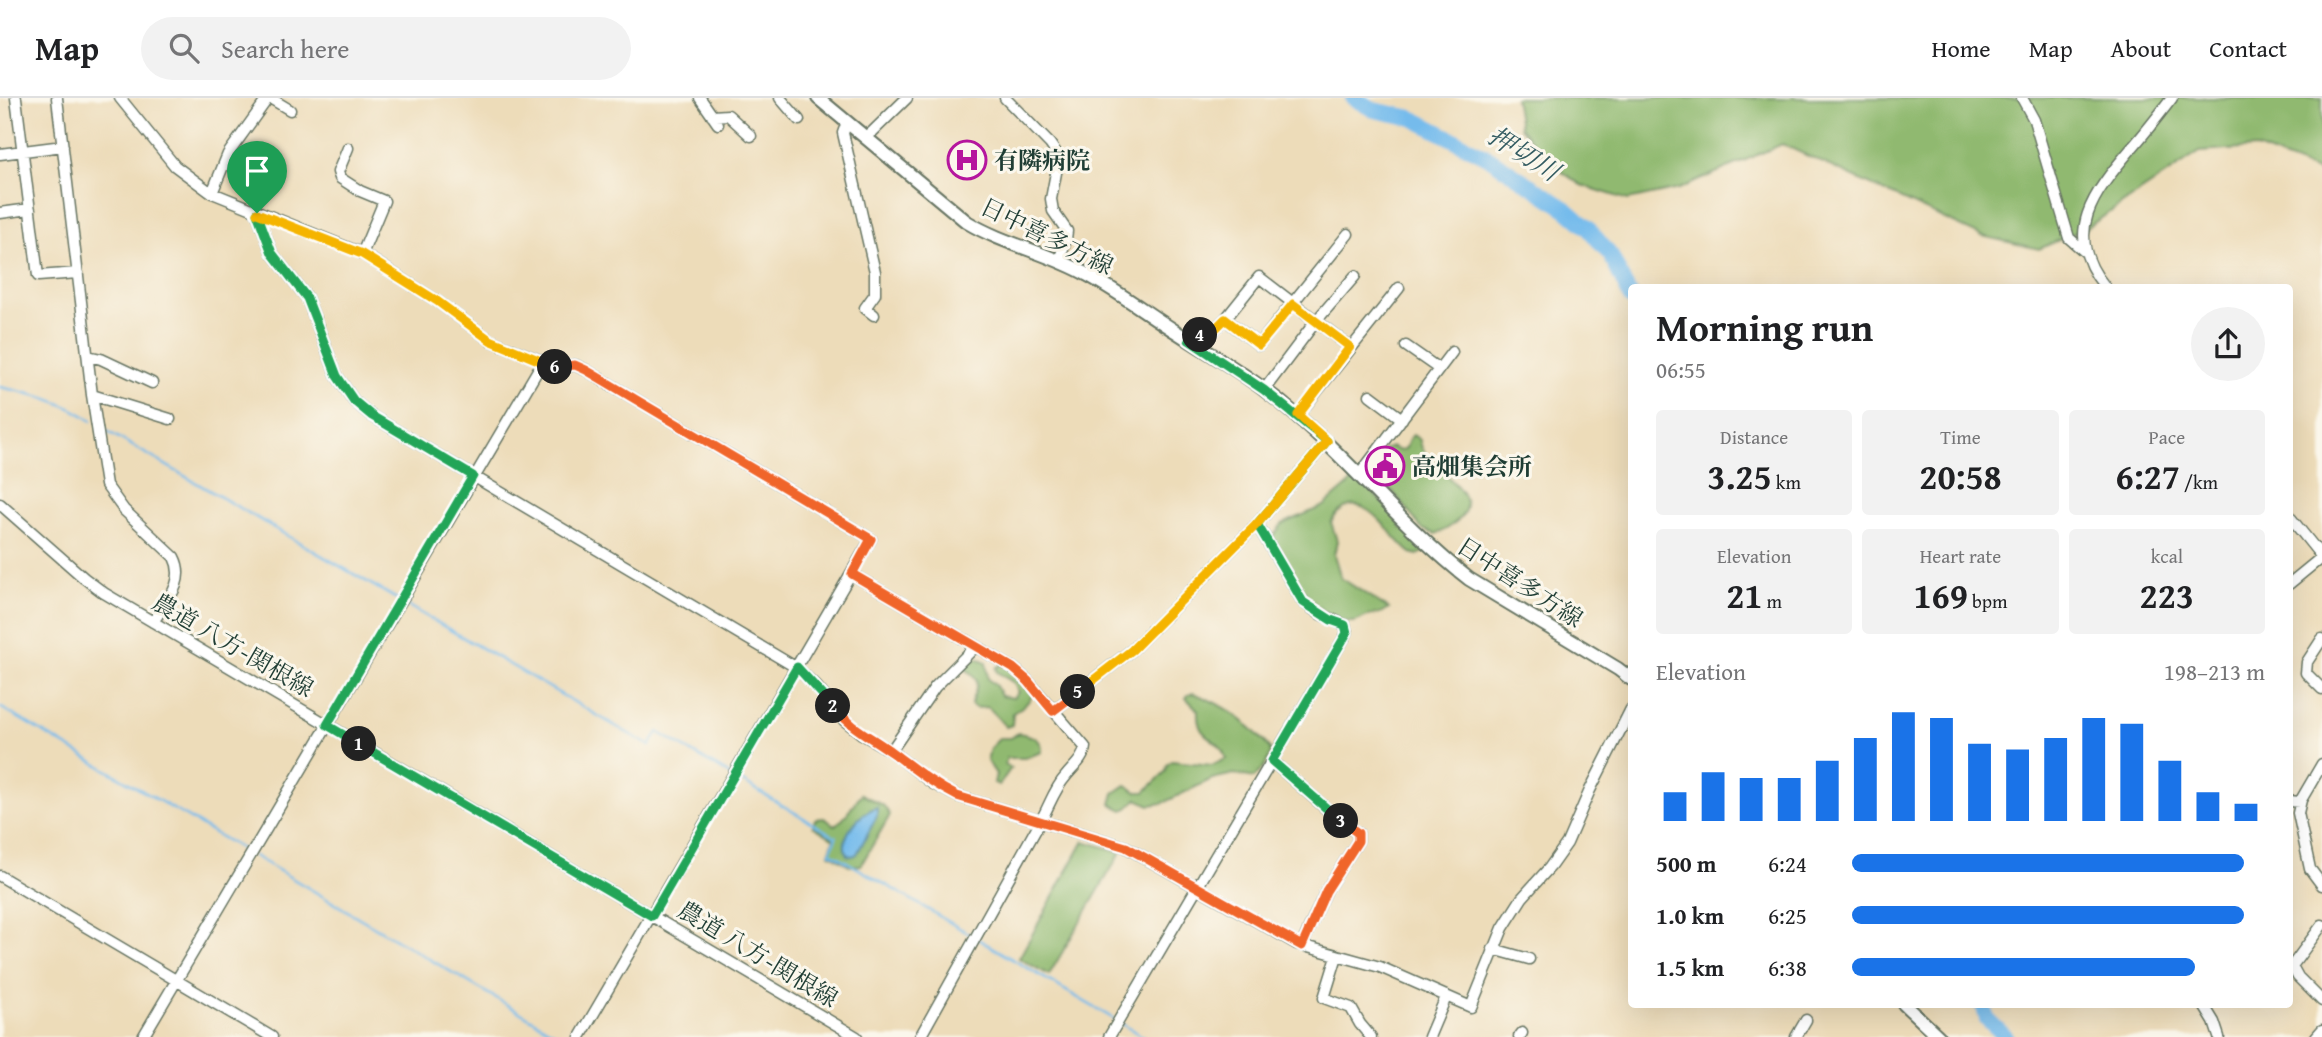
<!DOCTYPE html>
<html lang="en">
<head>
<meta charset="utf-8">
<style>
	body { margin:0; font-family:"Gentium Book Plus","Noto Serif JP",serif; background:#f2f2f2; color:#202124; height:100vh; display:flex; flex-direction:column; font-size:26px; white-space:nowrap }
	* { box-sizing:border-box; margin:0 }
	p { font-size:23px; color:#757577 }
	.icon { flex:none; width:38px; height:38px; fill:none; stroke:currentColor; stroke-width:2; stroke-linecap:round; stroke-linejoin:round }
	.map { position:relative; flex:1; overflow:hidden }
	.drawer { position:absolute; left:1628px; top:186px; width:665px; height:724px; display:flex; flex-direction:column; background:#fff; border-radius:7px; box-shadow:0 7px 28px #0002 }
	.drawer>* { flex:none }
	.pin { position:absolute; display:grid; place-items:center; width:60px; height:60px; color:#fff; margin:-72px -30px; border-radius:50% 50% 50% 0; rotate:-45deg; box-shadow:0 0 7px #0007 }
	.pin .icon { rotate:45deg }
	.km { position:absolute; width:35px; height:35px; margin:-18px; border-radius:50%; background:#222; color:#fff; font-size:19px; line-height:35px; text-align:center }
	.round { display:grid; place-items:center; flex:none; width:74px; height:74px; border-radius:37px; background:#f2f2f2 }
	.summary { display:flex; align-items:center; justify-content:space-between; height:119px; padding:0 28px }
	h1 { font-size:38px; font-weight:600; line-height:52px }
	.metrics { display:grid; grid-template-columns:repeat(3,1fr); gap:10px; height:119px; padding:7px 28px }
	.metrics div { display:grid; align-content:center; border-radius:7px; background:#f2f2f2; text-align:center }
	.metrics b { font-size:35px; font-weight:600 }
	.metrics small { font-size:19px; font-weight:400 }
	.metrics p { font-size:19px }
	.chart { height:196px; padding:14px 28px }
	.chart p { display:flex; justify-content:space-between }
	.chart svg { width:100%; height:126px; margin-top:7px; stroke:#1a73e8; stroke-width:6 }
	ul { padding:0 28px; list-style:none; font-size:23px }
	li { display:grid; grid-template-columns:112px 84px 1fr; align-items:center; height:52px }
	li i { height:18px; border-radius:9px; background:#1a73e8 }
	header { display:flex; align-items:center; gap:42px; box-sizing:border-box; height:98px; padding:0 35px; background:#fff; border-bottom:2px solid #e0e0e0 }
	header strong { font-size:33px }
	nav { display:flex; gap:38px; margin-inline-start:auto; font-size:24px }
	.search { width:490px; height:63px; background:#f2f2f2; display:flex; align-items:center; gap:18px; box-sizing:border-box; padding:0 24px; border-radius:38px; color:#757577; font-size:26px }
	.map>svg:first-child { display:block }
</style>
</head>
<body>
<header>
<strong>Map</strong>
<div class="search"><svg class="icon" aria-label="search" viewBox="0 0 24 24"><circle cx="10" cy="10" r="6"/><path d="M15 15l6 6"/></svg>Search here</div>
<nav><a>Home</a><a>Map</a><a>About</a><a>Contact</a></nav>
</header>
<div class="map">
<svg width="2322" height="939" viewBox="0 0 2322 939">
	<rect width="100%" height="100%" fill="#fbf7ec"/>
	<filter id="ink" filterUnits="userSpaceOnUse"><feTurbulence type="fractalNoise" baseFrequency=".0143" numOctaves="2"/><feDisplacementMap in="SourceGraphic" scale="14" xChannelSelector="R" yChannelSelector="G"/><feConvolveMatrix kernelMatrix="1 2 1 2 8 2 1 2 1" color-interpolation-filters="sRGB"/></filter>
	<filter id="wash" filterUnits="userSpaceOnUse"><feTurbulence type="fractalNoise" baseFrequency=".00686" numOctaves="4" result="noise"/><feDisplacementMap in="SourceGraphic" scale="28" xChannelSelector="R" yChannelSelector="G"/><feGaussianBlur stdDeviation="1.57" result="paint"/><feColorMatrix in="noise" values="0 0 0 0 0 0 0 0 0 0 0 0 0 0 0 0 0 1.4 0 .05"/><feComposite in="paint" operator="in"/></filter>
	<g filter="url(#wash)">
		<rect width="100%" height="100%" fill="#eddcb9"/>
		<path fill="#90b970" stroke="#587b52" stroke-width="2" d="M1515,0H2322V75L2256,50L2200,54L2086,130L2039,151L1982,138L1782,46L1679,91L1628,102L1581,87L1551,66L1520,29Z
			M1413,337L1420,342C1420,368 1489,394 1458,422C1450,429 1445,433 1435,436L1422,431L1394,395L1380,382L1390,375L1395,364L1383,352L1391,349L1400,353L1406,350L1409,341Z
			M1353,383H1362L1394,417L1402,431L1412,435L1425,453L1418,457L1411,455C1388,438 1360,379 1331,424L1337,443L1334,457L1341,480L1389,511C1381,516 1376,516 1368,518C1363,519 1359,524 1353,524C1318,527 1285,467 1272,440L1282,426L1324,408Z
			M977,560L986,564L988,581L996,588L1001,598L1013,600L1018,594L1014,585L997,574L996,570L1001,566L1009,570L1034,596L1026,606L1013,615L1012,627L1006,629L988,609L976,610L971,607C972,597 982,586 973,577C970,574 966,572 964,569Z
			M1193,595C1226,607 1249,625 1271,652C1270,662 1261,673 1254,680L1234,676L1212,681L1163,705L1150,707L1137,701L1128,710L1123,712L1111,706L1114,695L1126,687L1137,694H1145L1166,673L1167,667L1172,663L1212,667L1226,661C1219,635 1196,645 1198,612L1186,600L1188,597Z
			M1018,635C1031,637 1043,640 1042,654L1025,660H1007L1005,666L1011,670L999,687L994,685L996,676L987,663L990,650L1000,640H1011Z
			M861,696L883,707L890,717L861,767L851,768L829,755L834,741L813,728L815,721L824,720L835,727L843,721Z
			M1084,743L1121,754L1049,877L1019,860Z"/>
		<path fill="#75bbec" stroke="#4a7c90" stroke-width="2" d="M877,709V718L857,756L853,758L847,757C838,738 860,715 877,709Z"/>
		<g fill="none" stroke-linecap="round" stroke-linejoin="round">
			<path stroke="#75bbec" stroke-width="2.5" d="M0,289C33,296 65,303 92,323
				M100,329L650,648L658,634L730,677
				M0,609L248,755
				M736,680L836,739L830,754L973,838
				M254,758L562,939
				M978,841L1114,921
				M1120,925L1144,939"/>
			<path stroke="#75bbec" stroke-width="16" d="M1353,0L1374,12L1412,20L1489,60L1566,111L1588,130L1611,158L1631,200
				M1983,906L1987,921L2006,939"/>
		</g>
	</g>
	<g filter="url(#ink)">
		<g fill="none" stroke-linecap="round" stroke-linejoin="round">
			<defs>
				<path id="minor" d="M16,0L38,178L78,175
					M57,0L92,297L106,387L124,412L174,459C187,484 166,504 153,524
					M120,0L175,68L210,94L361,155L437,203L490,242L559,270L575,267L586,272L871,441L580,939
					M270,0L290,12
					M700,0L718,26
					M780,0L799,22
					M1005,0L1050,46L1059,59L1051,101L1053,113L1067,133L1066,141L1059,163
					M2022,0L2034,22L2069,140L2084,153
					M712,18L728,17L751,38
					M847,24L843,35L875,174V196L865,210L874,217
					M866,40L907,0
					M348,50L338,74L340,80L360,93L384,103L362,156
					M0,56L63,48
					M212,95L228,56L268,0
					M0,115L30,111
					M257,115L272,155L307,200L337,278L354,303L372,318L797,570L816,588L844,622L862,636L891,653L932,685L957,698L1126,749L1297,846L1380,869L1471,909L1503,830L1522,800L1550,769L1567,745L1590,692L1631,611
					M2105,189C2061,135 2094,95 2131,51C2145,35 2159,17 2172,0
					M1225,221L1259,247L1348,136
					M1189,242L1195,237L1210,236L1227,219L1259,179L1350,249
					M1406,248L1439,271
					M88,258L101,261L152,285
					M1264,292L1316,223L1355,178
					M92,297L170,321
					M1370,297L1402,321
					M1298,317L1399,190
					M1360,376L1452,254
					M0,406L84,480L104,495L857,939
					M2289,418L2322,459L2289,486
					M852,476L1013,570L1028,583L1085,649C1084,661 1073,669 1066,678C1054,691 1049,709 1040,724L920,939
					M2322,541L2307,564L2306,575L2322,591
					M1053,613L1132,552L1257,426L1327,343
					M891,653L935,589L975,549
					M1272,663L1345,727L1358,735V743L1326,793L1302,847
					M2322,666L2301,702L2298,715L2310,771L2322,787
					M2289,703L2300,704
					M0,778L272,939
					M2322,827L2292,868L2298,879L2322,903
					M1493,851L1529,861
					M1337,858L1324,900L1351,910L1360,926L1371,939
					M2203,906L2214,924L2219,939
					M143,939L542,265
					M1109,939L1347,535L1345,527L1320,516L1303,504L1257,426
					M1429,939L1446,899
					M1519,939L1522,935
					M1796,939L1806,922
					M2316,939L2322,932"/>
				<path id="major" d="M818,0L967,124C1005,147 1050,155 1088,177C1119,194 1148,216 1178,235C1207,254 1238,272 1266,293C1341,349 1396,424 1469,481L1618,571L1631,581
					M1904,906L1939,939"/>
			</defs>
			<use href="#minor" stroke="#677563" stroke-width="13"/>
			<use href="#major" stroke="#677563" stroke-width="16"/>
			<use href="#minor" stroke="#fff" stroke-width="10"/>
			<use href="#major" stroke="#fff" stroke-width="12"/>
		</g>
	</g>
	<g fill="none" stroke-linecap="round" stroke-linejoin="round" filter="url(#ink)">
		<defs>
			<path id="split-1" d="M257,115L272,155L307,200L337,278L354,303L372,318L473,378L327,627L359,646"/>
			<path id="split-2" d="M359,646L652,818L797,569L833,608"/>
			<path id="split-3" d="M833,608C853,632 870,638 893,655C916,672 931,685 957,698L1126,749L1302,848L1326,793L1358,743V735L1341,723"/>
			<path id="split-4" d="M1200,237H1195L1189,242L1264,292L1327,343L1257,426L1303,504L1331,522L1345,527L1347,535L1272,663L1341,723"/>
			<path id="split-5" d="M1078,594L1132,552L1257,426L1327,343L1298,317L1350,249L1293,206L1259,247L1225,221L1210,236L1200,237"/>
			<path id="split-6" d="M555,269L575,267L586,272L871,441L852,476L1013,570L1028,583L1053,613L1078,594"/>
			<path id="split-7" d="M257,115L362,156L437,203L490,242L555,269"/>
		</defs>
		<use href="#split-1" stroke="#fff" stroke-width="14"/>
		<use href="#split-2" stroke="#fff" stroke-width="14"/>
		<use href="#split-3" stroke="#fff" stroke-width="14"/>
		<use href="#split-4" stroke="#fff" stroke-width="14"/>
		<use href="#split-5" stroke="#fff" stroke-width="14"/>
		<use href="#split-6" stroke="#fff" stroke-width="14"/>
		<use href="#split-7" stroke="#fff" stroke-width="14"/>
		<use href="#split-1" stroke="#22a559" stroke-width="9"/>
		<use href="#split-2" stroke="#22a559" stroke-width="9"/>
		<use href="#split-3" stroke="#f0652b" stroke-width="9"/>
		<use href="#split-4" stroke="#22a559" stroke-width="9"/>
		<use href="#split-5" stroke="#f5b400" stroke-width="9"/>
		<use href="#split-6" stroke="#f0652b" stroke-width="9"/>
		<use href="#split-7" stroke="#f5b400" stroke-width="9"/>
	</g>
	<defs>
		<symbol id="hospital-ring" viewBox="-11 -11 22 22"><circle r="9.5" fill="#fbf7ec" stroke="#b5179e" stroke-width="1.5"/><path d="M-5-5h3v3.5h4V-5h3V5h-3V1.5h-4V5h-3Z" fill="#b5179e"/></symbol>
		<symbol id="civic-ring" viewBox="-11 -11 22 22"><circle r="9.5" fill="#fbf7ec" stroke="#b5179e" stroke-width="1.5"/><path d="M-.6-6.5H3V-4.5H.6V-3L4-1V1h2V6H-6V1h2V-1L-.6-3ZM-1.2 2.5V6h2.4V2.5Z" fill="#b5179e"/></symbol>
	</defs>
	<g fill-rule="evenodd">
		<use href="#hospital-ring" x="945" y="40" width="44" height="44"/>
		<use href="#civic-ring" x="1363" y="346" width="44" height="44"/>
	</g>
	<g text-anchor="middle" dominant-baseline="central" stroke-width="6" stroke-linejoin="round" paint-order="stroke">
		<g font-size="24" font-weight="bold" fill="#1f3d34" stroke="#fbf7ec" text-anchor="start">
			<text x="994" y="62">有隣病院</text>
			<text x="1412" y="368">高畑集会所</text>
		</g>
		<g font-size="24" fill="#1f3d34" stroke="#fbf7ec">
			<text transform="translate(1047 138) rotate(26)">日中喜多方線</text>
			<text transform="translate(1520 484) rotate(33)">日中喜多方線</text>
			<text transform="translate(233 547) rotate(30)">農道 八方-関根線</text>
			<text transform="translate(758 856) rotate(31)">農道 八方-関根線</text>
		</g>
		<g font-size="26" font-style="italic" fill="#345c62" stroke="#fbf7ec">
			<text transform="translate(1524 55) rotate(32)">押切川</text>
		</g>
	</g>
</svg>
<div class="pin" style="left:257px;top:115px;background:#1e9e55"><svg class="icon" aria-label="arrive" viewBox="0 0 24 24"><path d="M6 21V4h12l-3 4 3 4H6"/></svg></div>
<b class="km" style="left:359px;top:646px">1</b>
<b class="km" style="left:833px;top:608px">2</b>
<b class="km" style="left:1341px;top:723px">3</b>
<b class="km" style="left:1200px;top:237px">4</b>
<b class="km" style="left:1078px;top:594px">5</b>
<b class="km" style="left:555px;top:269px">6</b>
<section class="drawer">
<div class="summary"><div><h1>Morning run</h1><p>06:55</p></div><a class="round"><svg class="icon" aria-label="share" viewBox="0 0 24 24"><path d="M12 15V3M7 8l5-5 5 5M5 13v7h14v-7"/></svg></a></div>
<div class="metrics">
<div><p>Distance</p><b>3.25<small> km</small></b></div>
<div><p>Time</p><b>20:58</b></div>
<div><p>Pace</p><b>6:27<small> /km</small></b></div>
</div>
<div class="metrics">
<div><p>Elevation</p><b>21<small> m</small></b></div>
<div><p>Heart rate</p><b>169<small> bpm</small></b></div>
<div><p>kcal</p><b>223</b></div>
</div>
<div class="chart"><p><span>Elevation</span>198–213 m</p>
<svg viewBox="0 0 160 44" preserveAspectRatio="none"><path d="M5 44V34M15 44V27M25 44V29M35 44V29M45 44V23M55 44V15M65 44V6M75 44V8M85 44V17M95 44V19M105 44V15M115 44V8M125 44V10M135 44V23M145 44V34M155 44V38"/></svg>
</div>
<ul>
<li><b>500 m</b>6:24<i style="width:95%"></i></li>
<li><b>1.0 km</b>6:25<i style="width:95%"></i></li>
<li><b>1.5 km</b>6:38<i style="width:83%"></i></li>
</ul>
</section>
</div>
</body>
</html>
